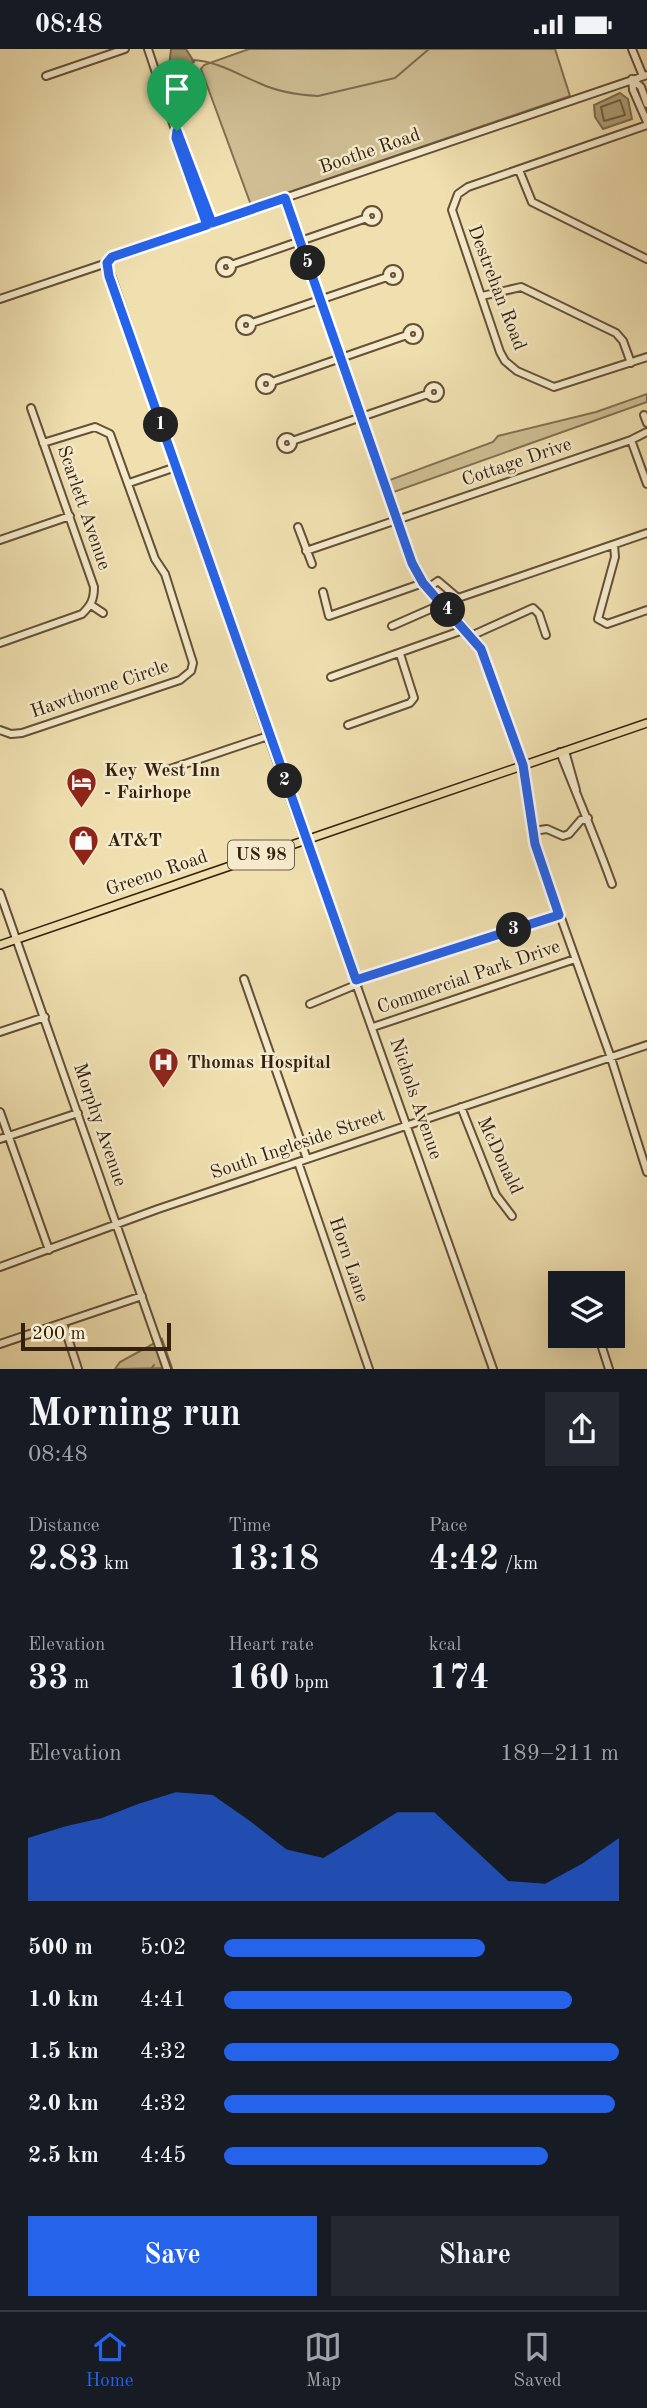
<!DOCTYPE html>
<html lang="en">
<head>
<meta charset="utf-8">
<style>
	body { margin:0; font-family:"Old Standard TT",serif; background:#242831; color:#f1f3f6; height:100vh; display:flex; flex-direction:column; font-size:26px; white-space:nowrap }
	* { box-sizing:border-box; margin:0 }
	p { font-size:23px; color:#9ea1a6 }
	.icon { flex:none; width:38px; height:38px; fill:none; stroke:currentColor; stroke-width:2; stroke-linecap:round; stroke-linejoin:round }
	.map { position:relative; height:1320px; overflow:hidden }
	.side { display:flex; flex-direction:column; background:#171b24; flex:1 }
	.side>* { flex:none }
	.fabs { position:absolute; left:548px; top:1222px; display:grid; gap:14px }
	.fabs a { display:grid; place-items:center; width:77px; height:77px; border-radius:0px; background:#171b24; box-shadow:0 7px 28px #0002; font-size:35px }
	.scale { position:absolute; left:21px; bottom:18px; width:150px; box-sizing:border-box; padding-left:7px; border:4px solid #34200f; border-top:0; font-size:19px; line-height:24px; white-space:nowrap; color:#34200f; -webkit-text-stroke:5px #f5ebcc; paint-order:stroke }
	.pin { position:absolute; display:grid; place-items:center; width:60px; height:60px; color:#fff; margin:-72px -30px; border-radius:50% 50% 50% 0; rotate:-45deg; box-shadow:0 0 7px #0007 }
	.pin .icon { rotate:45deg }
	.km { position:absolute; width:35px; height:35px; margin:-18px; border-radius:50%; background:#222; color:#fff; font-size:19px; line-height:35px; text-align:center }
	.round { display:grid; place-items:center; flex:none; width:74px; height:74px; border-radius:0px; background:#242831 }
	.head { display:flex; align-items:center; justify-content:space-between; height:119px; padding:0 28px }
	h1 { font-size:38px; font-weight:800; line-height:52px }
	.figures { display:grid; grid-template-columns:repeat(3,1fr); gap:10px; height:119px; padding:7px 28px }
	.figures div { display:grid; align-content:center }
	.figures b { font-size:35px; font-weight:800 }
	.figures small { font-size:19px; font-weight:400 }
	.figures p { font-size:19px }
	.chart { height:196px; padding:14px 28px }
	.chart p { display:flex; justify-content:space-between }
	.chart svg { width:100%; height:126px; margin-top:7px; fill:#2563eb; opacity:.7 }
	.primary-button { display:flex; gap:14px; margin-top:auto; padding:14px 28px }
	.primary-button a { flex:1; height:80px; border-radius:0px; background:#2563eb; color:#fff; font-size:28px; font-weight:800; line-height:80px; text-align:center }
	.primary-button a+a { background:#242831; color:#f1f3f6 }
	ul { padding:0 28px; list-style:none; font-size:23px }
	li { display:grid; grid-template-columns:112px 84px 1fr; align-items:center; height:52px }
	li i { height:18px; border-radius:9px; background:#2563eb }
	.status { display:flex; justify-content:space-between; align-items:center; height:49px; padding:0 35px; background:#171b24; direction:ltr }
	.status svg { height:19px; fill:currentColor }
	.tab-bar { display:flex; justify-content:space-around; align-items:center; height:98px; border-top:2px solid #363941; background:#171b24; font-size:19px; color:#9ea1a6 }
	.tab-bar a { display:grid; justify-items:center; gap:4px }
	.tab-bar .current { color:#2563eb }
	.map>svg:first-child { display:block }
</style>
</head>
<body>
<div class="status"><b>08:48</b><svg viewBox="0 0 49 12"><path d="M0 12V9h3v3zM5 12V6h3v6zM10 12V3h3v9zM15 12V0h3v12zM26 1h20v11H26zM47 4h2v5h-2z"/></svg></div>
<div class="map">
<svg width="647" height="1320" viewBox="0 0 647 1320">
	<rect width="100%" height="100%" fill="#f0e0b0"/>
	<filter id="stains"><feTurbulence type="fractalNoise" baseFrequency=".00286" numOctaves="4"/><feColorMatrix values="0 0 0 0 .2 0 0 0 0 .09 0 0 0 0 .02 0 0 0 .5 -.17"/></filter>
	<radialGradient id="worn" r=".72"><stop offset=".6" stop-color="#630" stop-opacity="0"/><stop offset="1" stop-color="#630" stop-opacity=".3"/></radialGradient>
	<path fill="#d0bf95" stroke="#827052" stroke-width="2" d="M249,0H555L570,47L251,156L201,20L204,16Z
		M647,345V353L391,444L387,432L493,393L498,387L596,363Z
		M162,1290L172,1319L115,1320L120,1313Z"/>
	<path fill="#b09f79" stroke="#7e6c4f" stroke-width="2" d="M171,0H186L194,13L168,28Z
		M620,44L628,50L632,70L603,80L595,68L594,56Z"/>
	<g fill="none" stroke-linecap="round" stroke-linejoin="round">
		<path stroke="#726044" stroke-width="2" d="M620,51L625,66L604,72L601,58Z"/>
		<path stroke="#7e6c4f" stroke-width="2" d="M192,11C217,12 237,25 259,34C278,43 298,46 318,47L395,29L429,0
			M151,1320L154,1316"/>
		<defs>
			<path id="minor" d="M148,0L207,176
				M632,0L643,27
				M46,27L125,0
				M632,30L633,41L647,73
				M632,30L641,38L647,55
				M647,76L468,138L458,145L452,161L500,303L505,312L517,322L554,338L647,308
				M177,82L212,174
				M519,121L532,153L647,210
				M285,149L412,514C429,548 461,568 481,600L523,716L536,799L611,1009L647,1123
				M366 167a6 6 0 1 1 12 0a6 6 0 1 1-12 0Z
				M220 218a6 6 0 1 1 12 0a6 6 0 1 1-12 0Z
				M107,214L268,687L493,1320
				M231,216L367,169
				M387 226a6 6 0 1 1 12 0a6 6 0 1 1-12 0Z
				M482,247L521,238L616,284L623,292L631,314
				M0,250L107,214L112,208L123,204L647,26
				M240 276a6 6 0 1 1 12 0a6 6 0 1 1-12 0Z
				M252,274L387,228
				M407 285a6 6 0 1 1 12 0a6 6 0 1 1-12 0Z
				M260 335a6 6 0 1 1 12 0a6 6 0 1 1-12 0Z
				M272,333L407,286
				M428 343a6 6 0 1 1 12 0a6 6 0 1 1-12 0Z
				M644,366L647,374
				M281 394a6 6 0 1 1 12 0a6 6 0 1 1-12 0Z
				M631,391L647,435
				M292,392L428,345
				M129,434L176,418
				M298,478L312,515
				M0,491L70,467
				M614,496L615,508L598,570L607,575L647,561
				M306,502L631,391L647,383
				M428,539L438,532L458,549L647,484
				M323,543L329,567L423,534
				M91,556L103,564
				M392,577L442,555
				M473,586L533,559L539,565L546,586
				M0,594L82,565C91,556 94,551 94,538L31,359
				M331,628L466,580
				M348,676L410,654L414,649L400,605
				M0,681L11,685L22,684L180,631L191,622L193,614L165,525L155,510L110,385L95,378L43,394
				M565,702L576,741
				M560,703C577,747 596,790 612,835
				M167,721L268,687
				M533,782L547,780L563,787L569,785L581,771L588,769
				M0,844L167,1320
				M244,930L307,1110
				M356,931L559,866
				M310,955L358,935
				M373,978L575,910
				M0,983L45,968
				M461,1058L496,1146L512,1167
				M0,1063L49,1201
				M0,1090L78,1064
				M298,1113L369,1320
				M0,1218L158,1160L647,996
				M63,1274L78,1320
				M598,1286L609,1320
				M0,1295L142,1247"/>
			<path id="major" d="M0,896L647,674"/>
		</defs>
		<use href="#minor" stroke="#635037" stroke-width="10"/>
		<use href="#major" stroke="#34200f" stroke-width="10"/>
		<use href="#minor" stroke="#f5ebcc" stroke-width="6"/>
		<use href="#major" stroke="#f0e0b0" stroke-width="7"/>
	</g>
	<g fill="none" stroke-linecap="round" stroke-linejoin="round">
		<defs>
			<path id="route" d="M177,82L212,174L285,149L412,514L423,534L481,600L523,716L535,795L559,866L356,931L109,227L107,214L112,208L207,176L176,89Z"/>
		</defs>
		<use href="#route" stroke="#fff" stroke-width="14"/>
		<use href="#route" stroke="#2563eb" stroke-width="9"/>
	</g>
	<defs>
		<symbol id="hotel-pin" viewBox="-11 -11 22 30"><path d="M0 17L-7.5 6A9.5 9.5 0 1 1 7.5 6Z" fill="#8f2418" stroke="#f5ebcc"/><path d="M-6-4.5h1.5V1H6V5H4.5V3h-9V5H-6ZM-4 0a1.8 1.8 0 1 1 3.6 0ZM.5 0V-2.5h3Q6-2.5 6 0Z" fill="#fff"/></symbol>
		<symbol id="shop-pin" viewBox="-11 -11 22 30"><path d="M0 17L-7.5 6A9.5 9.5 0 1 1 7.5 6Z" fill="#8f2418" stroke="#f5ebcc"/><path d="M-5-2.5h2.3a2.7 3.5 0 0 1 5.4 0H5L5.5 6h-11ZM-1.5-2.5h3a1.5 2.3 0 0 0-3 0Z" fill="#fff"/></symbol>
		<symbol id="hospital-pin" viewBox="-11 -11 22 30"><path d="M0 17L-7.5 6A9.5 9.5 0 1 1 7.5 6Z" fill="#8f2418" stroke="#f5ebcc"/><path d="M-5-5h3v3.5h4V-5h3V5h-3V1.5h-4V5h-3Z" fill="#fff"/></symbol>
	</defs>
	<g fill-rule="evenodd">
		<use href="#hotel-pin" x="64" y="716" width="35" height="47"/>
		<use href="#shop-pin" x="66" y="774" width="35" height="47"/>
		<use href="#hospital-pin" x="146" y="996" width="35" height="47"/>
	</g>
	<g text-anchor="middle" dominant-baseline="central" stroke-width="5" stroke-linejoin="round" paint-order="stroke">
		<rect fill="#f5ebcc" stroke="#6e5d48" stroke-width="2" x="228" y="791.5" width="66" height="29" rx="5"/>
		<g font-size="18" font-weight="bold" fill="#34200f">
			<text x="261" y="806">US 98</text>
		</g>
		<g font-size="19" fill="#34200f" stroke="#f5ebcc">
			<text transform="translate(370 103) rotate(-19)">Boothe Road</text>
			<text transform="translate(496 239) rotate(69)">Destrehan Road</text>
			<text transform="translate(517 414) rotate(-19)">Cottage Drive</text>
			<text transform="translate(83 459) rotate(71)">Scarlett Avenue</text>
			<text transform="translate(100 641) rotate(-19)">Hawthorne Circle</text>
			<text transform="translate(157 825) rotate(-19)">Greeno Road</text>
			<text transform="translate(469 929) rotate(-19)">Commercial Park Drive</text>
			<text transform="translate(415 1050) rotate(71)">Nichols Avenue</text>
			<text transform="translate(99 1076) rotate(71)">Morphy Avenue</text>
			<text transform="translate(298 1096) rotate(-19)">South Ingleside Street</text>
			<text transform="translate(499 1107) rotate(65)">McDonald</text>
			<text transform="translate(348 1211) rotate(71)">Horn Lane</text>
		</g>
		<g font-size="19" font-weight="bold" fill="#34200f" stroke="#f5ebcc" text-anchor="start">
			<text x="104" y="722">Key West Inn<tspan x="104" dy="22">- Fairhope</tspan></text>
			<text x="107" y="792">AT&amp;T</text>
			<text x="187" y="1014">Thomas Hospital</text>
		</g>
	</g>
	<rect width="100%" height="100%" filter="url(#stains)"/>
	<rect width="100%" height="100%" fill="url(#worn)"/>
</svg>
<div class="fabs">
<a><svg class="icon" aria-label="layers" viewBox="0 0 24 24"><path d="M12 4l9 5-9 5-9-5zM3 14l9 5 9-5"/></svg></a>
</div>
<div class="scale">200 m</div>
<div class="pin" style="left:177px;top:82px;background:#1e9e55"><svg class="icon" aria-label="arrive" viewBox="0 0 24 24"><path d="M6 21V4h12l-3 4 3 4H6"/></svg></div>
<b class="km" style="left:161px;top:376px">1</b>
<b class="km" style="left:285px;top:732px">2</b>
<b class="km" style="left:514px;top:881px">3</b>
<b class="km" style="left:448px;top:561px">4</b>
<b class="km" style="left:308px;top:214px">5</b>
</div>
<section class="side">
<div class="head"><div><h1>Morning run</h1><p>08:48</p></div><a class="round"><svg class="icon" aria-label="share" viewBox="0 0 24 24"><path d="M12 15V3M7 8l5-5 5 5M5 13v7h14v-7"/></svg></a></div>
<div class="figures">
<div><p>Distance</p><b>2.83<small> km</small></b></div>
<div><p>Time</p><b>13:18</b></div>
<div><p>Pace</p><b>4:42<small> /km</small></b></div>
</div>
<div class="figures">
<div><p>Elevation</p><b>33<small> m</small></b></div>
<div><p>Heart rate</p><b>160<small> bpm</small></b></div>
<div><p>kcal</p><b>174</b></div>
</div>
<div class="chart"><p><span>Elevation</span>189–211 m</p>
<svg viewBox="0 0 160 44" preserveAspectRatio="none"><path d="M0 44V22L10 18L20 15L30 10L40 6L50 7L60 16L70 26L80 29L90 21L100 13L110 13L120 25L130 37L140 38L150 31L160 22V44z"/></svg>
</div>
<ul>
<li><b>500 m</b>5:02<i style="width:66%"></i></li>
<li><b>1.0 km</b>4:41<i style="width:88%"></i></li>
<li><b>1.5 km</b>4:32<i style="width:100%"></i></li>
<li><b>2.0 km</b>4:32<i style="width:99%"></i></li>
<li><b>2.5 km</b>4:45<i style="width:82%"></i></li>
</ul>
<div class="primary-button"><a>Save</a><a>Share</a></div>
</section>
<nav class="tab-bar">
<a class="current"><svg class="icon" aria-label="home" viewBox="0 0 24 24"><path d="M3 11l9-7 9 7M6 9v11h12V9"/></svg>Home</a>
<a><svg class="icon" aria-label="map" viewBox="0 0 24 24"><path d="M3 6l6-2 6 2 6-2v14l-6 2-6-2-6 2zM9 4v14M15 6v14"/></svg>Map</a>
<a><svg class="icon" aria-label="saved" viewBox="0 0 24 24"><path d="M7 4h10v16l-5-4-5 4z"/></svg>Saved</a>
</nav>
</body>
</html>
